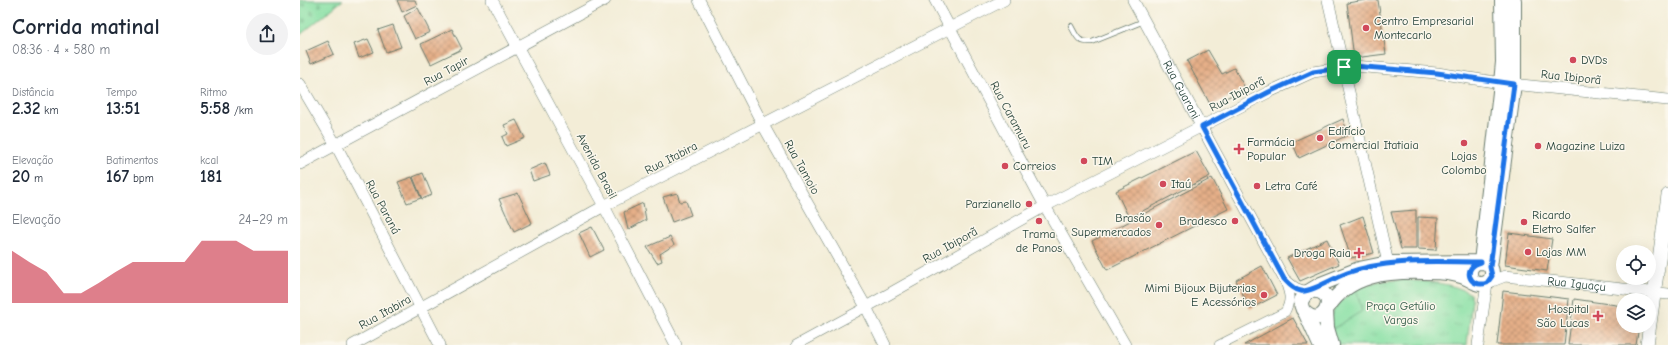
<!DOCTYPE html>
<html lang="pt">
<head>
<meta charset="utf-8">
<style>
	body { margin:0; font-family:"Comic Neue",sans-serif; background:#f2f2f3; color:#1f2937; height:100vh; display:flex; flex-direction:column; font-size:15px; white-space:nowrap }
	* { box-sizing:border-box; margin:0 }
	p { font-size:13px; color:#747a83 }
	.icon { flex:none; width:22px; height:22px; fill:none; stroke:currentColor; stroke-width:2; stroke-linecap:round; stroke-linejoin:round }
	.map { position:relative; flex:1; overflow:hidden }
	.side { display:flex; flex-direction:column; background:#fff; width:300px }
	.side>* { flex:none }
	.controls { position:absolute; left:1316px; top:245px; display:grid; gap:8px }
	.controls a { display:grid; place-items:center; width:40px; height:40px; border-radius:50%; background:#fff; box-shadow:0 4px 16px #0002; font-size:20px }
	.pin { position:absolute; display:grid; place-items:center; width:34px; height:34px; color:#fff; margin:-17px; border-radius:8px; box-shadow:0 2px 6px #0006 }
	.round { display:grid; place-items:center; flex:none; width:42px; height:42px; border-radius:21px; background:#f2f2f3 }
	.head { display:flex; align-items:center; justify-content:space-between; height:68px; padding:0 12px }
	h1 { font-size:22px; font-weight:700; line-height:30px }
	.metrics { display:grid; grid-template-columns:repeat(3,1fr); gap:6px; height:68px; padding:4px 12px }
	.metrics div { display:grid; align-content:center }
	.metrics b { font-size:17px; font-weight:700 }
	.metrics small { font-size:11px; font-weight:400 }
	.metrics p { font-size:11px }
	.chart { height:112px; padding:8px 12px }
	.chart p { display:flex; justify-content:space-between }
	.chart svg { width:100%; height:72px; margin-top:4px; fill:#d1495b; opacity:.7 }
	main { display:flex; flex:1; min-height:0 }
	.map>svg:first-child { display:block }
</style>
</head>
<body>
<main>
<section class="side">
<div class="head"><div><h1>Corrida matinal</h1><p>08:36 · 4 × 580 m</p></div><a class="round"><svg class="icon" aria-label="share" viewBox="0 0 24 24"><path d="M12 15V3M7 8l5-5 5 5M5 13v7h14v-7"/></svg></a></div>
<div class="metrics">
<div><p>Distância</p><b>2.32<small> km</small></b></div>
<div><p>Tempo</p><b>13:51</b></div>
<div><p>Ritmo</p><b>5:58<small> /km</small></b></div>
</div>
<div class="metrics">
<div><p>Elevação</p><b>20<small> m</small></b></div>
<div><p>Batimentos</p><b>167<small> bpm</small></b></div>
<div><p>kcal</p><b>181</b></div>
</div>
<div class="chart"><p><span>Elevação</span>24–29 m</p>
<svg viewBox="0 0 160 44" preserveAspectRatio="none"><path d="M0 44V12L10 19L20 25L30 38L40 38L50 32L60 25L70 19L80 19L90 19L100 19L110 6L120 6L130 6L140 12L150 12L160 12V44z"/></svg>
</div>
</section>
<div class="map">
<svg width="1368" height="345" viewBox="0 0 1368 345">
	<defs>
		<pattern id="cemetery-stones" width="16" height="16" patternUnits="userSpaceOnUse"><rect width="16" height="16" fill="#88e0a4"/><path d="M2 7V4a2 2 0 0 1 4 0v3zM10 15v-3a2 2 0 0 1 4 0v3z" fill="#75c18e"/></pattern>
		<pattern id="park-tufts" width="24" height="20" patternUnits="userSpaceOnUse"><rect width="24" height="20" fill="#88e0a4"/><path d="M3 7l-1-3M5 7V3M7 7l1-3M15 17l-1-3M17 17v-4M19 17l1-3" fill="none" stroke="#75c18e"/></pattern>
		<pattern id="building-cross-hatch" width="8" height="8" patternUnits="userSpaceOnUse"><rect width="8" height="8" fill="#e5af88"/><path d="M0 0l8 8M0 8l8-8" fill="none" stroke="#b99070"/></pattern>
	</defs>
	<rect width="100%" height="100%" fill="#fbf7ec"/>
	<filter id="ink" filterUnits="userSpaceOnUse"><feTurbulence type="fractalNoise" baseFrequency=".025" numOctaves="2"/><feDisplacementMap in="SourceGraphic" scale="8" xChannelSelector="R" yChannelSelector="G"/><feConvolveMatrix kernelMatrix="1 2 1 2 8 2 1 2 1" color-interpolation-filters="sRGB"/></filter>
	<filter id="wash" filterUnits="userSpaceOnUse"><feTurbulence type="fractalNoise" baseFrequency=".012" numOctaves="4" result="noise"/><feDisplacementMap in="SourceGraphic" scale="16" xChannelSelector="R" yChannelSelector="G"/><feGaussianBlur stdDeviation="0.9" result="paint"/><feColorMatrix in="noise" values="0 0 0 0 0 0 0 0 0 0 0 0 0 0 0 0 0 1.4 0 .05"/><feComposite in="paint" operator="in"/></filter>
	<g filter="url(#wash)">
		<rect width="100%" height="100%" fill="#f3edd7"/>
		<path fill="url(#cemetery-stones)" stroke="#548e6c" d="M0,0H43L0,35Z"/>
		<path fill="url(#park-tufts)" stroke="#548e6c" d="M1105,280C1126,282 1152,282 1171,294L1172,300L1167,345H1035L1031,330L1056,288L1080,281Z"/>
		<path fill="#88e0a4" stroke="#548e6c" d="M1056,288L1062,311L1031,330C1029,307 1040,302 1056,288Z"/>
		<g id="blocks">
			<path fill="url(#building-cross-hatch)" d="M97,0H115L117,5L102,12Z
				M1066,0H1078L1086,54L1054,58L1047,3Z
				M118,8L130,32L115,39L104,16Z
				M93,25L101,47L86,52L78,30Z
				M152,29L162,49L131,64L121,44Z
				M68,39L74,52L59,58L54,44Z
				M28,41L34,54L11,64L6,51Z
				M908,50L922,74L934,68L945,88L911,106L887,61Z
				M1043,119L1048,135L999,158L992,142Z
				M216,120L225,138L206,146L202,137L208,134L204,125Z
				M896,151L910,176L829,218L816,191Z
				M245,163L250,175L233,181L229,170Z
				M123,173L132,195L122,199L113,177Z
				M112,177L121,198L107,203L98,182Z
				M912,178L928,209L807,270L792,241Z
				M218,193L232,223L214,232L199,199Z
				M377,193L380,202L386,201L391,215L372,222L363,197Z
				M343,203L346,220L328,230L324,212Z
				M1116,210V249H1101L1091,212Z
				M1063,216L1074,253L1051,258L1040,225Z
				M1118,217L1138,218L1136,250L1118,249Z
				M292,227L304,250L290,257L279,233Z
				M1209,233L1252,239L1247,271L1205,265Z
				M370,237L374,245L360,254L362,261L357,263L347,247Z
				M1027,239L1039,264L1000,281L987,258Z
				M962,266L977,295L950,309L936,280Z
				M1203,291L1269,299L1264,345H1197Z
				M1274,299L1323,306V326H1339L1336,345H1268Z
				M993,318L1008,345H944Z"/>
		</g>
	</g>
	<g filter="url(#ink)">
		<use href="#blocks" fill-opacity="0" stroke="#697b6d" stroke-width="1"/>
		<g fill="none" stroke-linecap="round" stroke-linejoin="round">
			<defs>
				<path id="service" d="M771,26C777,37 778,43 792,42L844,21"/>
				<path id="minor" d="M496,345L566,307
					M919,345L985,312C992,299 989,293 984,279"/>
				<g id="tertiary">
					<path d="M192,0L304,206L376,345"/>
					<path d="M399,0L463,125L566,307L585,345"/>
					<path d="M635,0L745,206L825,345"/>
					<path id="s1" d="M833,0L984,279C993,287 998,292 1010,291"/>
					<path d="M1028,0L1088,263"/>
					<path d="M0,84L36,145L140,345"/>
					<path d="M0,164L305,0"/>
					<path d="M566,307L745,206L969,92L1013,72L1054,66L1137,73L1201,83L1368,100"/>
					<path d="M53,345L304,206L704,0"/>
					<path id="s2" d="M1178,345L1187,283L1205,276L1368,294"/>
				</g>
				<path id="secondary" d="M1347,345L1368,195"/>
				<path id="primary" d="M1170 273a11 11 0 1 1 22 0a11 11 0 1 1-22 0Z
					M1190,267L1214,84V0
					M1010,291C1040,287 1027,328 1008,315C1002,311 1001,307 1001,301L1006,293L1021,284L1059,269L1088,263L1181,262L1201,83L1203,62L1202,0
					M1028,307C1050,274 1087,271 1124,272C1142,272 1158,272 1174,282
					M1026,311L1027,328L1032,345
					M1006,314L1020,345"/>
			</defs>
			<use href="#service" stroke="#697b6d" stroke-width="6"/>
			<use href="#minor" stroke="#697b6d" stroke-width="10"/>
			<use href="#tertiary" stroke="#697b6d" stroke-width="12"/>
			<use href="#secondary" stroke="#697b6d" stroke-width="14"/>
			<use href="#primary" stroke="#697b6d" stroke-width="16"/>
			<use href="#service" stroke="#fff" stroke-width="4.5"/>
			<use href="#minor" stroke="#fff" stroke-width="9"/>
			<use href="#tertiary" stroke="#fff" stroke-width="11"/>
			<use href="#secondary" stroke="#fff" stroke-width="13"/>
			<use href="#primary" stroke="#fff" stroke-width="14"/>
		</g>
	</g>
	<g fill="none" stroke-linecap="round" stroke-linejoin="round" filter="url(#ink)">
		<defs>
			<path id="route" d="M1054,66L1137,73L1214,84L1190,267L1192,276L1187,283C1169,289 1161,267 1181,262C1136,262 1089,258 1047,273C1036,277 1010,293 1001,291C994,290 989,284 984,279L902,127L969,92L1013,72Z"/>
		</defs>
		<use href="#route" stroke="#fff" stroke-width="8"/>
		<use href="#route" stroke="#1a73e8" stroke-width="5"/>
	</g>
	<g fill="#d1495b" stroke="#fbf7ec" stroke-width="1.5">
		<circle cx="1066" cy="28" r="4"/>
		<circle cx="1273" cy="60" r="4"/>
		<circle cx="1020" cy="138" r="4"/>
		<circle cx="1164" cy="143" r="4"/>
		<circle cx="1238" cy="146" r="4"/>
		<path d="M937 143h4v4h4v4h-4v4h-4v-4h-4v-4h4z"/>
		<circle cx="784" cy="161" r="4"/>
		<circle cx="705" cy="166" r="4"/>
		<circle cx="863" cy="184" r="4"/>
		<circle cx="957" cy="186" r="4"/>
		<circle cx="729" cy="204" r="4"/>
		<circle cx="739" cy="221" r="4"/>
		<circle cx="935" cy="221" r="4"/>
		<circle cx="1224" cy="222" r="4"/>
		<circle cx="859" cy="225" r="4"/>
		<circle cx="1228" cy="252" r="4"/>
		<path d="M1057 247h4v4h4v4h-4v4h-4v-4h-4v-4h4z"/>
		<circle cx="964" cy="295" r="4"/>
		<path d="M1296 310h4v4h4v4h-4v4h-4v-4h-4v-4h4z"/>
	</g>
	<g text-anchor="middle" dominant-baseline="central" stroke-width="3" stroke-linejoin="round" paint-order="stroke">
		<g font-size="12" fill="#1f3d34" stroke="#fbf7ec" text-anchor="start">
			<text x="1074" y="21">Centro Empresarial<tspan x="1074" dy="14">Montecarlo</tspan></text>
			<text x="1281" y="60">DVDs</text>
			<text x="1028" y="131">Edifício<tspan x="1028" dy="14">Comercial Itatiaia</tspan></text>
			<text x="947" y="142">Farmácia<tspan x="947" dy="14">Popular</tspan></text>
			<text x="1246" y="146">Magazine Luiza</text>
			<text x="1164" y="156" text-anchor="middle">Lojas<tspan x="1164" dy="14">Colombo</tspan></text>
			<text x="792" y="161">TIM</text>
			<text x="713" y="166">Correios</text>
			<text x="871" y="184">Itaú</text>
			<text x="965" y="186">Letra Café</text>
			<text x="721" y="204" text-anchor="end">Parzianello</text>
			<text x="1232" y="215">Ricardo<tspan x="1232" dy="14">Eletro Salfer</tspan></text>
			<text x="851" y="218" text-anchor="end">Brasão<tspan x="851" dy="14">Supermercados</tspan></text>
			<text x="927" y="221" text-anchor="end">Bradesco</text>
			<text x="739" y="234" text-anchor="middle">Trama<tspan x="739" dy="14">de Panos</tspan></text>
			<text x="1236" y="252">Lojas MM</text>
			<text x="1051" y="253" text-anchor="end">Droga Raia</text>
			<text x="956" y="288" text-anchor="end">Mimi Bijoux Bijuterias<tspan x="956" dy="14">E Acessórios</tspan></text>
			<text x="1289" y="309" text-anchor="end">Hospital<tspan x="1289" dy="14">São Lucas</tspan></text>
		</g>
		<g font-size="12" fill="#1f3d34" stroke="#fbf7ec">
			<text transform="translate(146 71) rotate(-28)">Rua Tapir</text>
			<text transform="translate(1271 77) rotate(6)">Rua Ibiporã</text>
			<text stroke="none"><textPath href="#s1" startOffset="102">Rua Guarani</textPath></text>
			<text transform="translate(937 94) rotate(-28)">Rua Ibiporã</text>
			<text transform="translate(711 115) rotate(62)">Rua Caramuru</text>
			<text transform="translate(371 158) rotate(-27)">Rua Itabira</text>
			<text transform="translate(297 166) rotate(62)">Avenida Brasil</text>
			<text transform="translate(502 167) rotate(61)">Rua Tamoio</text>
			<text transform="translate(83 207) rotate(62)">Rua Paraná</text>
			<text transform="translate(650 245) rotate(-29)">Rua Ibiporã</text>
			<text stroke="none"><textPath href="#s2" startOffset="154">Rua Iguaçu</textPath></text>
			<text transform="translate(85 312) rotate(-29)">Rua Itabira</text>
		</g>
		<g font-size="12" fill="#345e4a" stroke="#fbf7ec">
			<text x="1101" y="306">Praça Getúlio<tspan x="1101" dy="14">Vargas</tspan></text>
		</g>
	</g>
</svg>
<div class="controls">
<a><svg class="icon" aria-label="locate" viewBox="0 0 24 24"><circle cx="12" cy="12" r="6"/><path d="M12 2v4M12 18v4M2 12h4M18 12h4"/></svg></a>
<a><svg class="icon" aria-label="layers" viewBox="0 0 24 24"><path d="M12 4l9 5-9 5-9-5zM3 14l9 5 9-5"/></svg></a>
</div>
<div class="pin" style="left:1044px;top:67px;background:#1e9e55"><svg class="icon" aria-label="arrive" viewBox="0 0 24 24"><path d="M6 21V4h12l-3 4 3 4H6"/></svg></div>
</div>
</main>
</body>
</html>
